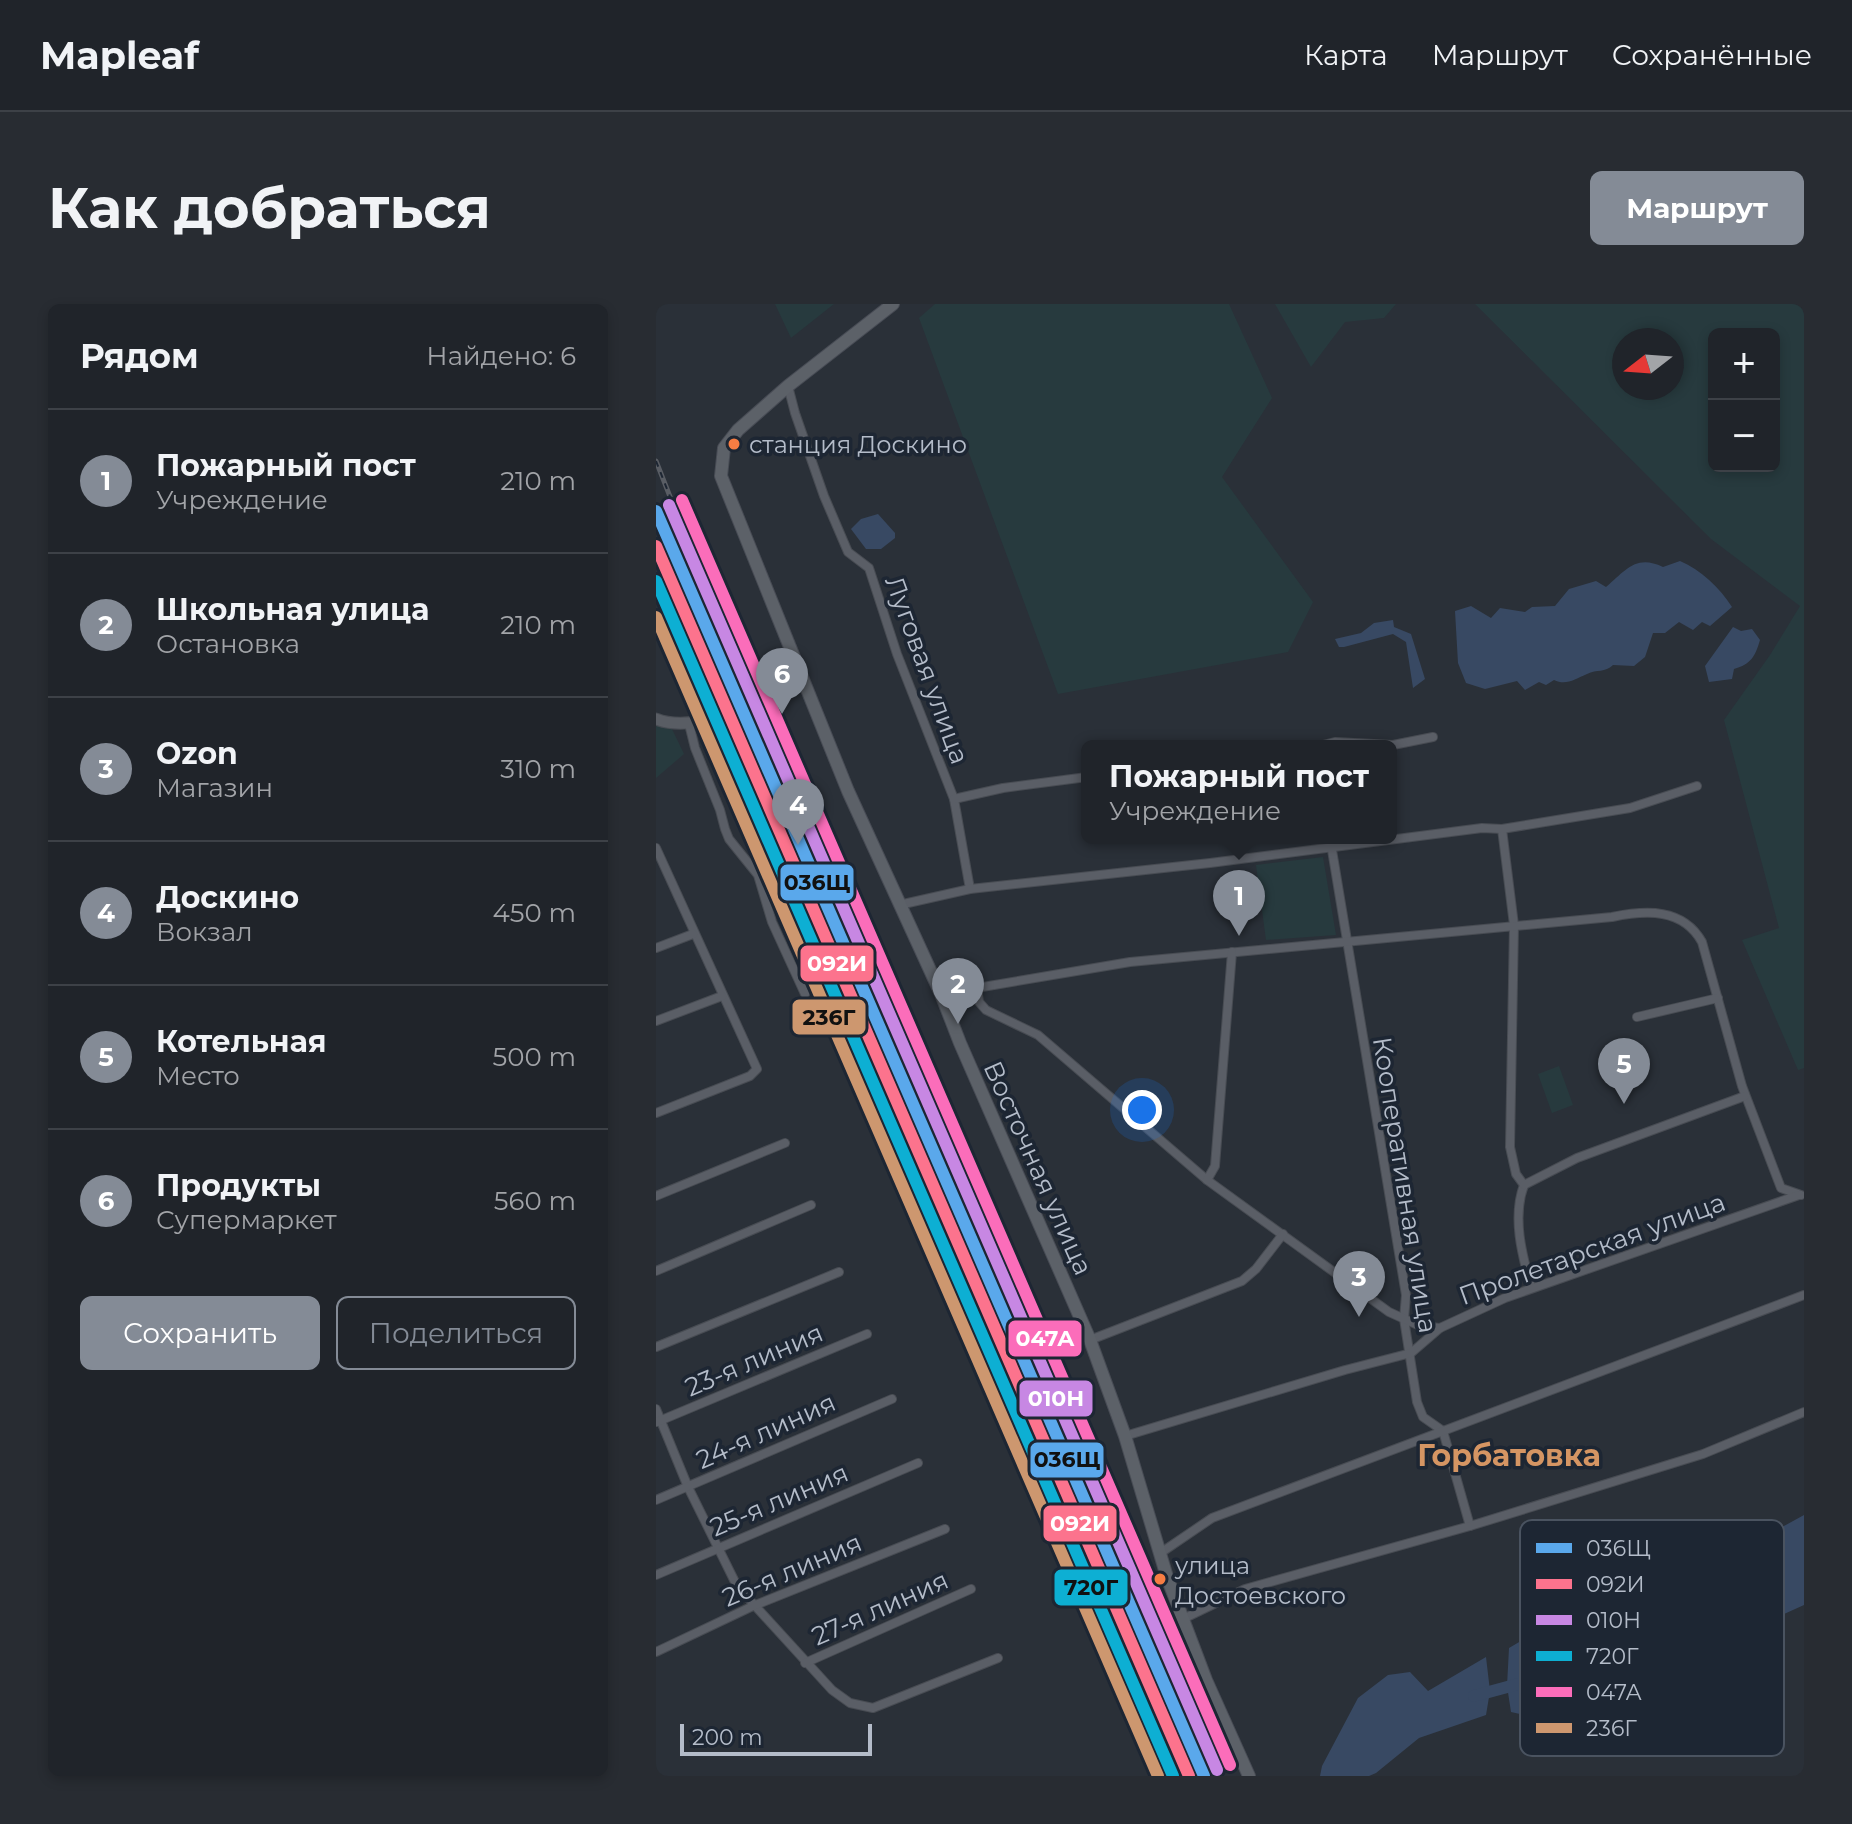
<!DOCTYPE html>
<html lang="ru">
<head>
<meta charset="utf-8">
<style>
  :root { --surface:#20242a; --page:#282c32; --text:#f1f3f6; --muted:#a2a4a8; --line:#3d4147; --accent:#848b96 }
  body { margin:0; font-family:Montserrat,sans-serif; background:var(--page); color:var(--text) }
  .controls { position:absolute; right:24px; top:24px; display:grid; overflow:hidden; border-radius:12px; box-shadow:0 4px 12px #0003 }
  .controls button { width:72px; height:72px; display:grid; place-items:center; padding:0; border:0; border-bottom:2px solid var(--line); background:var(--surface); color:var(--text); font:40px sans-serif }
  .compass { position:absolute; left:956px; top:24px; width:72px; height:72px; border-radius:50%; background:var(--surface); box-shadow:0 4px 12px #0003; rotate:253deg }
  .scale { position:absolute; left:24px; bottom:20px; width:192px; box-sizing:border-box; padding-left:8px; border:4px solid #b4bcc9; border-top:0; font-size:22px; line-height:28px; white-space:nowrap; color:#b4bcc9; -webkit-text-stroke:6px #1d2633; paint-order:stroke }
  .you { position:absolute; left:486px; top:806px; width:28px; height:28px; margin:-20px; border:6px solid #fff; border-radius:50%; background:#1a73e8; box-shadow:0 0 0 12px #1a73e833 }
  .badge { display:grid; place-items:center; width:52px; height:52px; border-radius:50%; background:var(--accent); color:#fff; font-size:26px; font-weight:700 }
  .pin { position:absolute; translate:-50% -66px; filter:drop-shadow(0 2px 4px #0008) }
  .pin::after { content:''; position:absolute; top:42px; width:28px; height:24px; background:inherit; clip-path:polygon(0 0,100% 0,50% 100%) }
  .popup { position:absolute; left:425px; top:436px; width:316px; height:104px; box-sizing:border-box; display:grid; place-content:center; border-radius:12px; background:var(--surface); filter:drop-shadow(0 2px 6px #0005); font-size:26px; white-space:nowrap; color:var(--muted) }
  .popup b { font-size:30px; color:var(--text) }
  .popup::after { content:''; position:absolute; left:50%; top:100%; margin-left:-16px; border:16px solid transparent; border-top-color:var(--surface) }
  .list { margin:0; padding:0; list-style:none }
  h2 { display:flex; justify-content:space-between; align-items:center; height:104px; margin:0; padding:0 32px; font-size:34px }
  h2 small { font-size:26px; font-weight:400; color:var(--muted) }
  .list li { display:grid; grid-template-columns:52px 1fr auto; gap:24px; align-items:center; box-sizing:border-box; height:144px; padding:0 32px; border-top:2px solid var(--line) }
  .list b { display:block; font-size:30px; white-space:nowrap }
  .list p { margin:0; font-size:26px; white-space:nowrap; color:var(--muted) }
  .list em { font-size:26px; font-style:normal; color:var(--muted) }
  .actions { display:flex; gap:16px; padding:24px 32px }
  .actions a { flex:1; padding:18px 0; border:2px solid var(--accent); border-radius:12px; text-align:center; font-size:28px; color:var(--accent) }
  .actions .main { background:var(--accent); color:#fff }
  .map { position:relative; flex:none; width:1148px; height:1472px; overflow:hidden; border-radius:12px }
  header { display:flex; align-items:center; gap:48px; box-sizing:border-box; height:112px; padding:0 40px; background:var(--surface); border-bottom:2px solid var(--line) }
  header strong { font-size:38px }
  nav { display:flex; gap:44px; margin-inline-start:auto; font-size:28px }
  .intro { display:flex; align-items:center; justify-content:space-between; box-sizing:border-box; height:192px; padding:0 48px }
  h1 { margin:0; font-size:56px }
  .button { padding:20px 36px; border-radius:12px; background:var(--accent); color:#fff; font-size:28px; font-weight:700 }
  main { display:flex; gap:48px; padding:0 48px }
  aside { flex:1; background:var(--surface); border-radius:12px; box-shadow:0 4px 12px #0003 }
  .map>svg:first-child { display:block }
  .green { fill:#273a3e; fill-rule:evenodd }
  .water { fill:#384963 }
  .lines { fill:none; stroke-linecap:round; stroke-linejoin:round }
  .river { stroke:#384963; stroke-width:12 }
  .street-casing { stroke:#484c53; stroke-width:10 }
  .secondary-casing { stroke:#484c53; stroke-width:13 }
  .primary-casing { stroke:#484c55; stroke-width:14 }
  .street { stroke:#5a5e66; stroke-width:8 }
  .secondary { stroke:#595d64; stroke-width:11 }
  .primary { stroke:#5c6168; stroke-width:12 }
  .rail-casing { stroke:#595d64; stroke-width:5 }
  .rail { stroke:#1d2633; stroke-width:2; stroke-dasharray:6; stroke-linecap:butt }
  .rail-1-casing { stroke:#1d2633; stroke-width:18 }
  .rail-2-casing { stroke:#1d2633; stroke-width:18 }
  .rail-3-casing { stroke:#1d2633; stroke-width:18 }
  .rail-4-casing { stroke:#1d2633; stroke-width:18 }
  .rail-5-casing { stroke:#1d2633; stroke-width:18 }
  .rail-6-casing { stroke:#1d2633; stroke-width:18 }
  .rail-1 { stroke:#5aa8eb; stroke-width:12 }
  .rail-2 { stroke:#fc738d; stroke-width:12 }
  .rail-3 { stroke:#c787e3; stroke-width:12 }
  .rail-4 { stroke:#0dafd3; stroke-width:12 }
  .rail-5 { stroke:#fb6dba; stroke-width:12 }
  .rail-6 { stroke:#cd976f; stroke-width:12 }
  .bus-dot { fill:#f77d43; stroke:#1d2633; stroke-width:3 }
  .labels { text-anchor:middle; stroke-width:7; stroke-linejoin:round; paint-order:stroke }
  .bus-label { font-size:24px; fill:#b4bcc9; stroke:#1d2633; text-anchor:start }
  .street-label { font-size:26px; fill:#b4bcc9; stroke:#1d2633 }
  .quarter-label { font-size:30px; font-weight:bold; fill:#d59563; stroke:#1d2633 }
  .key { fill:#1d2633; stroke:#4a5360; stroke-width:2 }
  .key-label { font-size:22px; fill:#b4bcc9 }
  .line-badge { stroke:#1d2633; stroke-width:3 }
  .badge-label { font-size:22px; text-anchor:middle; font-weight:bold; fill:#fff }
  .pale-badge-label { font-size:22px; text-anchor:middle; font-weight:bold; fill:#111 }
</style>
</head>
<body>
<header>
<strong>Mapleaf</strong>
<nav><a>Карта</a><a>Маршрут</a><a>Сохранённые</a></nav>
</header>
<div class="intro"><h1>Как добраться</h1><a class="button">Маршрут</a></div>
<main>
<aside>
<h2>Рядом<small>Найдено: 6</small></h2>
<ul class="list">
<li><span class="badge">1</span><div><b>Пожарный пост</b><p>Учреждение</p></div><em>210 m</em></li>
<li><span class="badge">2</span><div><b>Школьная улица</b><p>Остановка</p></div><em>210 m</em></li>
<li><span class="badge">3</span><div><b>Ozon</b><p>Магазин</p></div><em>310 m</em></li>
<li><span class="badge">4</span><div><b>Доскино</b><p>Вокзал</p></div><em>450 m</em></li>
<li><span class="badge">5</span><div><b>Котельная</b><p>Место</p></div><em>500 m</em></li>
<li><span class="badge">6</span><div><b>Продукты</b><p>Супермаркет</p></div><em>560 m</em></li>
</ul>
<div class="actions"><a class="main">Сохранить</a><a>Поделиться</a></div>
</aside>
<div class="map">
<svg width="1148" height="1472" viewBox="0 0 1148 1472">
  <rect width="100%" height="100%" fill="#2a3038"/>
  <g class="green">
    <path d="M119,0H178L135,34Z"/>
    <path d="M279,0H573L616,94L566,173L657,298L632,348L402,390L263,14Z"/>
    <path d="M619,0H740L728,14L689,18L655,63Z"/>
    <path d="M819,0H1148V764L1142,766L1086,636L1123,624L1068,416L1114,351L1144,302L1055,235ZM1058,30H1118V162H1058ZM968,36H1016V84H968Z"/>
    <path d="M0,420L16,425L28,450L0,474Z"/>
    <path d="M667,553L680,631L610,636L600,561Z"/>
    <path d="M903,762L917,801L896,809L882,770Z"/>
  </g>
  <g class="water">
    <path d="M222,210L239,229V234L225,245H210L195,225L205,215Z"/>
    <path d="M1024,257C1045,266 1064,284 1076,303L1054,322L1046,318L1037,326L1023,318L1009,329H997L989,353L978,362L957,361C949,369 941,365 931,370C919,375 910,382 898,376L890,381L883,378L869,386L861,377L829,385L810,379L802,359L799,307L815,302L835,314L844,304L869,308L876,303L899,302L913,285L940,277L950,283C970,266 980,250 1007,263Z"/>
    <path d="M737,316L738,323L755,330L769,375L757,384L750,338L737,330L688,343H683L679,335L705,329L718,319Z"/>
    <path d="M1077,323L1085,327L1096,325L1104,336C1099,353 1095,360 1078,365L1076,375L1053,378L1049,362Z"/>
    <path d="M1148,1211V1301L1075,1334L1017,1366L934,1402L864,1410L855,1408L851,1382L853,1344L882,1327L924,1322L986,1308L1077,1250Z"/>
    <path d="M830,1353L834,1387L830,1411L763,1434L720,1469L713,1472H664L666,1462L702,1394L732,1371L754,1368L772,1387Z"/>
  </g>
  <g class="lines">
    <path class="river" d="M818,1392L866,1379"/>
    <g class="street-casing">
      <g id="street">
        <path d="M132,82L139,109L168,192L192,248L213,264L241,350L298,495L314,585"/>
        <path d="M33,420L39,444L64,506L69,525L73,535L102,571L116,618L149,690"/>
        <path d="M663,442L679,438L737,441L777,433"/>
        <path d="M298,495L347,484L431,473"/>
        <path d="M846,525L858,621L854,843L860,870L868,881C856,913 866,951 875,983"/>
        <path d="M674,534L750,991L748,1015L761,1098L767,1113L787,1127L814,1222"/>
        <path d="M0,544L101,765L94,772L0,809"/>
        <path d="M243,601L314,585L554,559L826,524L846,525L974,504L1041,482"/>
        <path d="M0,644L37,630"/>
        <path d="M321,684L323,698L330,706L382,731L551,876L733,1008L764,1022L784,1024"/>
        <path d="M285,690L474,658L956,613C990,606 1027,604 1046,638L1086,782L1125,884L1145,891"/>
        <path d="M981,713L1062,694"/>
        <path d="M0,717L66,692"/>
        <path d="M551,876L559,862L576,648"/>
        <path d="M868,881L921,854L1089,792"/>
        <path d="M0,892L129,839"/>
        <path d="M0,967L155,901"/>
        <path d="M434,1036L586,977L600,965L627,930"/>
        <path d="M0,1043L183,968"/>
        <path d="M0,1105L32,1183L81,1282L176,1386L194,1399L217,1404L342,1354"/>
        <path d="M1,1118L211,1030"/>
        <path d="M469,1132L689,1066L755,1049L784,1024L849,994L1143,891"/>
        <path d="M0,1196L236,1095"/>
        <path d="M503,1250L556,1214L1148,991"/>
        <path d="M0,1271L262,1159"/>
        <path d="M527,1315L589,1285L814,1222L1047,1150L1148,1108"/>
        <path d="M0,1348L97,1302L289,1225"/>
        <path d="M149,1359L315,1285"/>
      </g>
    </g>
    <g class="secondary-casing">
      <path id="secondary" d="M0,415C43,432 106,394 147,378"/>
    </g>
    <g class="primary-casing">
      <path id="primary" d="M237,0L132,82L82,126L68,144L65,172L192,487L285,690L304,739L434,1036L469,1132L511,1273L550,1376L593,1472"/>
    </g>
    <use href="#street" class="street"/>
    <use href="#secondary" class="secondary"/>
    <use href="#primary" class="primary"/>
    <g class="rail-casing">
      <g id="rail">
        <path d="M0,157L35,246L55,323L72,371"/>
        <path d="M186,620L553,1472"/>
        <path d="M289,911L335,1016"/>
      </g>
    </g>
    <use href="#rail" class="rail"/>
    <g class="rail-1-casing">
      <path id="rail-1" d="M0,207L548,1472"/>
    </g>
    <g class="rail-2-casing">
      <path id="rail-2" d="M0,242L533,1472"/>
    </g>
    <g class="rail-3-casing">
      <path id="rail-3" d="M13,201L561,1466"/>
    </g>
    <g class="rail-4-casing">
      <path id="rail-4" d="M0,277L517,1472"/>
    </g>
    <g class="rail-5-casing">
      <path id="rail-5" d="M26,196L574,1461"/>
    </g>
    <g class="rail-6-casing">
      <path id="rail-6" d="M0,313L502,1472"/>
    </g>
    <use href="#rail-1" class="rail-1"/>
    <use href="#rail-2" class="rail-2"/>
    <use href="#rail-3" class="rail-3"/>
    <use href="#rail-4" class="rail-4"/>
    <use href="#rail-5" class="rail-5"/>
    <use href="#rail-6" class="rail-6"/>
  </g>
  <g class="bus-dot">
    <circle cx="78" cy="140" r="7"/>
    <circle cx="504" cy="1275" r="7"/>
  </g>
  <g class="labels">
    <g class="bus-label">
      <text x="93" y="149">станция Доскино</text>
      <text x="519" y="1270">улица<tspan x="519" dy="30">Достоевского</tspan></text>
    </g>
    <g class="street-label">
      <text transform="translate(271 366) rotate(70)" y="9">Луговая улица</text>
      <text transform="translate(382 864) rotate(66)" y="9">Восточная улица</text>
      <text transform="translate(749 881) rotate(81)" y="9">Кооперативная улица</text>
      <text transform="translate(936 945) rotate(-20)" y="9">Пролетарская улица</text>
      <text transform="translate(98 1056) rotate(-23)" y="9">23-я линия</text>
      <text transform="translate(110 1127) rotate(-24)" y="9">24-я линия</text>
      <text transform="translate(123 1196) rotate(-23)" y="9">25-я линия</text>
      <text transform="translate(136 1266) rotate(-23)" y="9">26-я линия</text>
      <text transform="translate(224 1304) rotate(-24)" y="9">27-я линия</text>
    </g>
    <g class="quarter-label">
      <text x="853" y="1162">Горбатовка</text>
    </g>
  </g>
  <rect x="864" y="1216" width="264" height="236" rx="12" class="key"/>
  <rect x="880" y="1239" width="36" height="10" fill="#5aa8eb"/>
  <rect x="880" y="1275" width="36" height="10" fill="#fc738d"/>
  <rect x="880" y="1311" width="36" height="10" fill="#c787e3"/>
  <rect x="880" y="1347" width="36" height="10" fill="#0dafd3"/>
  <rect x="880" y="1383" width="36" height="10" fill="#fb6dba"/>
  <rect x="880" y="1419" width="36" height="10" fill="#cd976f"/>
  <g class="key-label">
    <text x="930" y="1252">036Щ</text>
    <text x="930" y="1288">092И</text>
    <text x="930" y="1324">010Н</text>
    <text x="930" y="1360">720Г</text>
    <text x="930" y="1396">047А</text>
    <text x="930" y="1432">236Г</text>
  </g>
  <g class="line-badge">
    <rect x="123" y="559" width="76" height="39" rx="8" fill="#5aa8eb"/>
    <rect x="143" y="640" width="76" height="39" rx="8" fill="#fc738d"/>
    <rect x="135" y="694" width="76" height="38" rx="8" fill="#cd976f"/>
    <rect x="351" y="1015" width="76" height="39" rx="8" fill="#fb6dba"/>
    <rect x="362" y="1075" width="76" height="39" rx="8" fill="#c787e3"/>
    <rect x="373" y="1137" width="76" height="38" rx="8" fill="#5aa8eb"/>
    <rect x="386" y="1200" width="76" height="39" rx="8" fill="#fc738d"/>
    <rect x="397" y="1264" width="76" height="39" rx="8" fill="#0dafd3"/>
  </g>
  <g class="badge-label">
    <text x="181" y="667">092И</text>
    <text x="389" y="1042">047А</text>
    <text x="400" y="1102">010Н</text>
    <text x="424" y="1227">092И</text>
  </g>
  <g class="pale-badge-label">
    <text x="161" y="586">036Щ</text>
    <text x="173" y="721">236Г</text>
    <text x="411" y="1163">036Щ</text>
    <text x="435" y="1291">720Г</text>
  </g>
</svg>
<div class="controls">
<button>+</button>
<button>−</button>
</div>
<svg class="compass" viewBox="-18 -18 36 36"><path d="M0-13l5 13h-10z" fill="#e53935"/><path d="M0 13l5-13h-10z" fill="#a2a4a8"/></svg>
<div class="scale">200 m</div>
<div class="you"></div>
<div class="pin badge" style="left:583px;top:632px">1</div>
<div class="popup"><b>Пожарный пост</b>Учреждение</div>
<div class="pin badge" style="left:302px;top:720px">2</div>
<div class="pin badge" style="left:703px;top:1013px">3</div>
<div class="pin badge" style="left:142px;top:541px">4</div>
<div class="pin badge" style="left:968px;top:800px">5</div>
<div class="pin badge" style="left:126px;top:410px">6</div>
</div>
</main>
</body>
</html>
